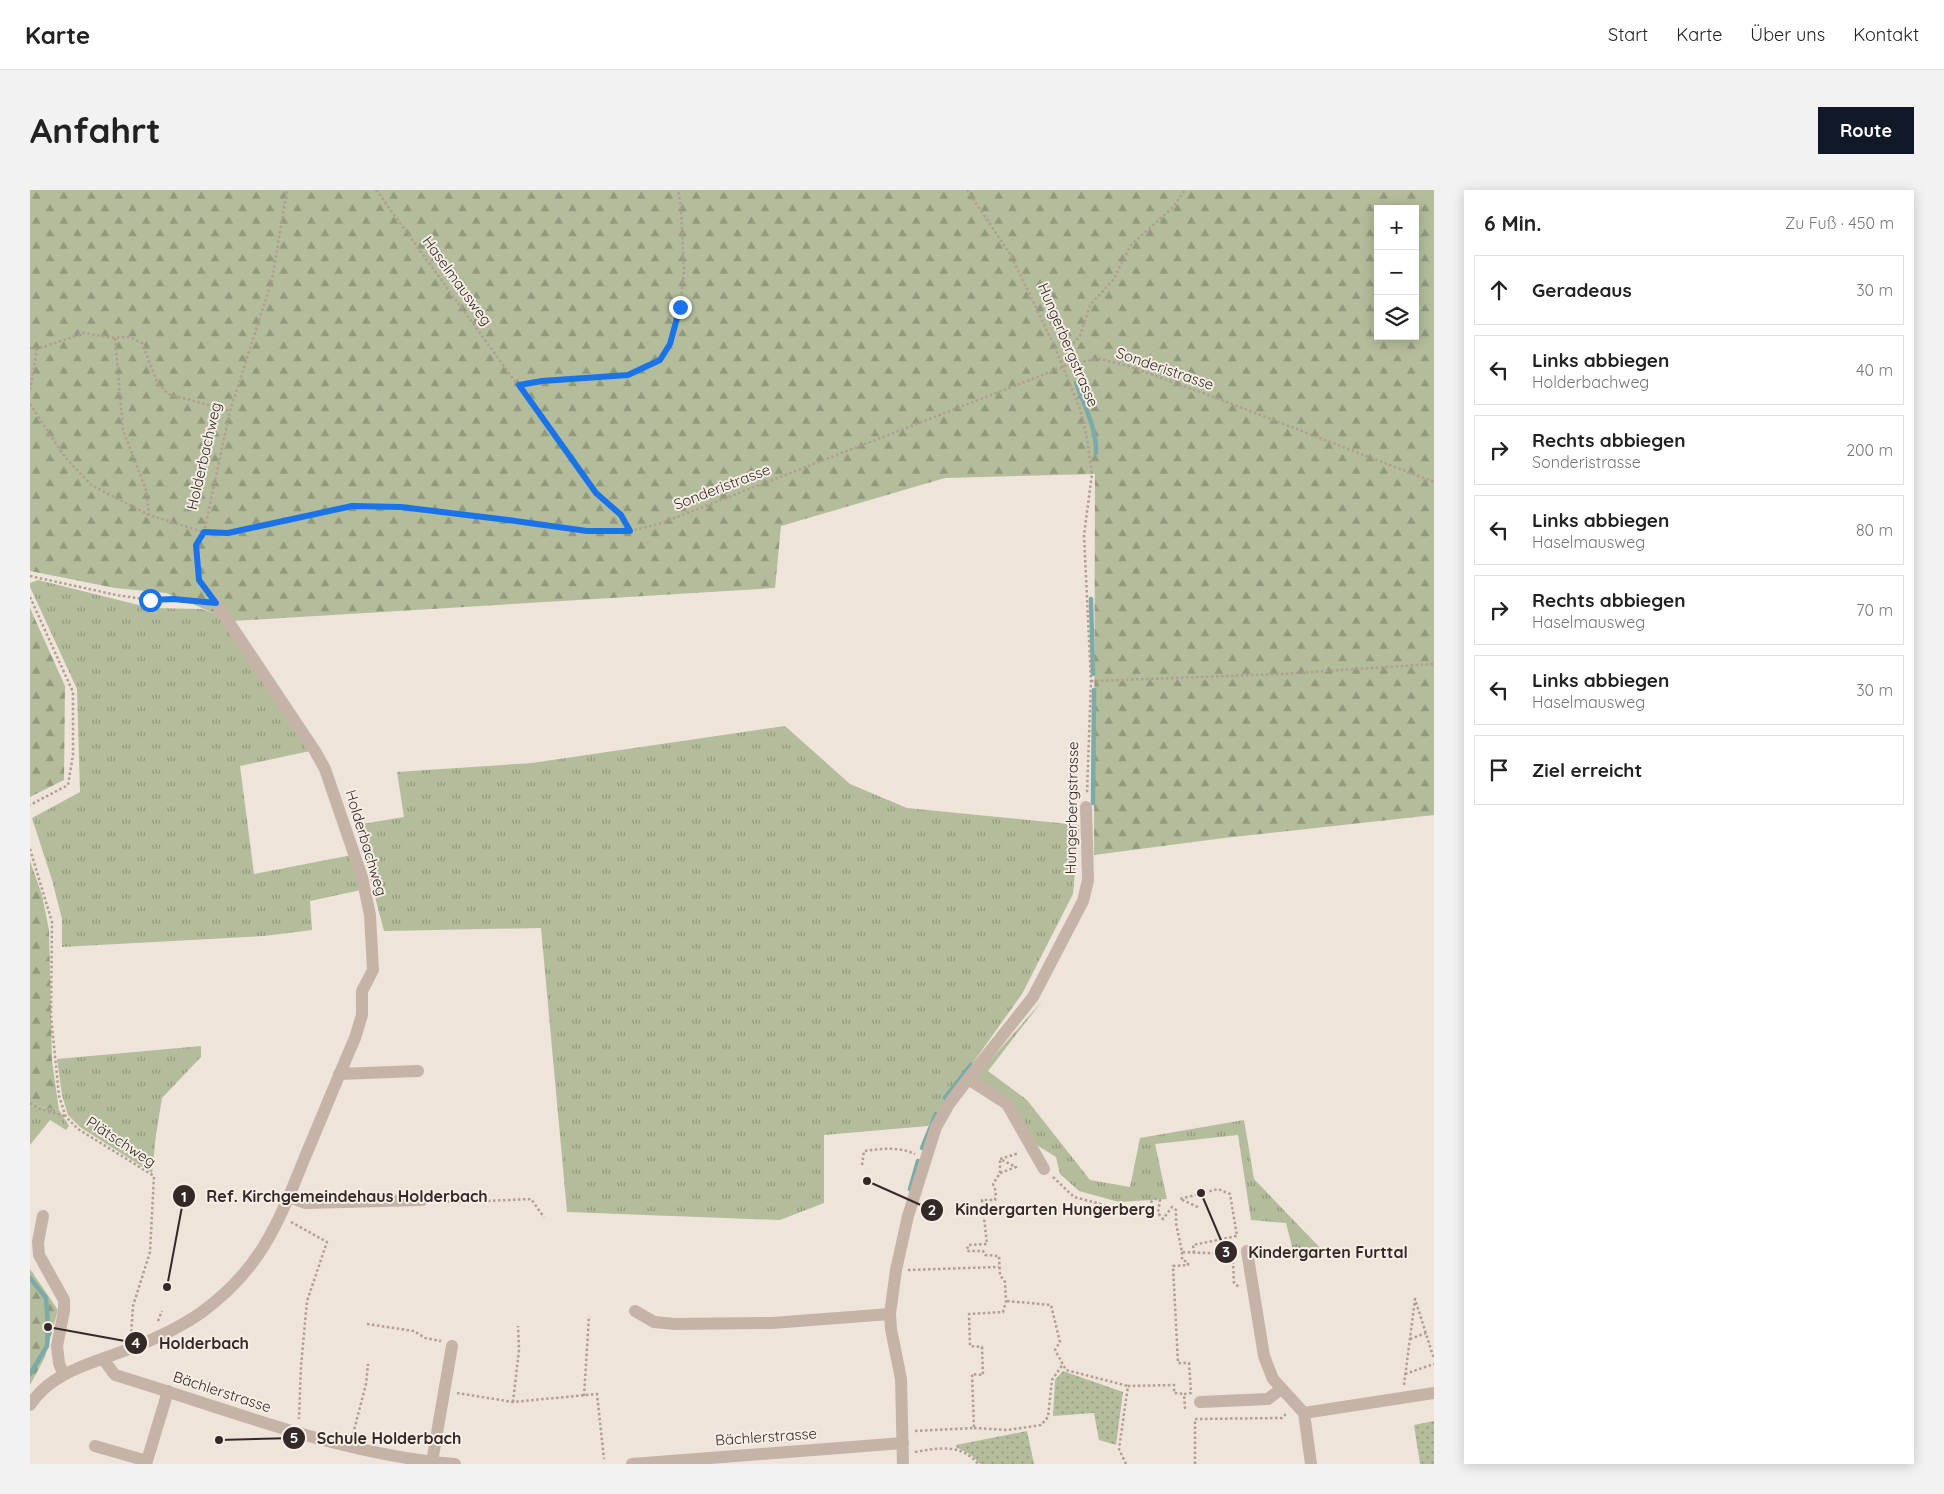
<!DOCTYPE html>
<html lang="de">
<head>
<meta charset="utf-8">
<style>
  :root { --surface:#fff; --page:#f2f2f2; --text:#222; --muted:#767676; --line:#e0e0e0; --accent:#111827 }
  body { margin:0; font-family:Quicksand,sans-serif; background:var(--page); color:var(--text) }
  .controls { position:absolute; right:15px; top:15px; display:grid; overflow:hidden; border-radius:0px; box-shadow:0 2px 12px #0003 }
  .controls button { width:45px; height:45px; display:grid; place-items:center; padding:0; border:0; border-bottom:1px solid var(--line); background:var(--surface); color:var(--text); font:25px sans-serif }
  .stop { position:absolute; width:15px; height:15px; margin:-11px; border:4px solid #1a73e8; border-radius:50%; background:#fff }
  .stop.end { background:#1a73e8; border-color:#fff; box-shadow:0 1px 5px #0008 }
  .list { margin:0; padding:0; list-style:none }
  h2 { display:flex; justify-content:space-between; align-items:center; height:65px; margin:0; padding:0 20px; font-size:21px }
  h2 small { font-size:16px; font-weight:400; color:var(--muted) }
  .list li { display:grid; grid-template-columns:32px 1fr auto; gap:15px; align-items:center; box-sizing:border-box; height:70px; margin:0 10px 10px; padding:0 10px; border:1px solid var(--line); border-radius:0px }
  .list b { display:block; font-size:19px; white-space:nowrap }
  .list p { margin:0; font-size:16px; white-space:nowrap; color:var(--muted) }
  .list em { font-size:16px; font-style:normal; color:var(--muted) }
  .icon { flex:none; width:28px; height:28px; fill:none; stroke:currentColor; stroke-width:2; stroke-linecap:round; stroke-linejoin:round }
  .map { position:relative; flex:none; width:1404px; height:1274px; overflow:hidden; border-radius:0px }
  header { display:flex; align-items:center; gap:30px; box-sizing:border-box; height:70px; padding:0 25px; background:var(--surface); border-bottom:1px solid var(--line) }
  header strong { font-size:24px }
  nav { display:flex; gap:28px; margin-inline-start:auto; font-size:18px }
  .intro { display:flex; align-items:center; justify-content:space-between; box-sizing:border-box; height:120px; padding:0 30px }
  h1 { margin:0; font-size:35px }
  .button { padding:12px 22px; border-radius:0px; background:var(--accent); color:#fff; font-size:18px; font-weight:700 }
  main { display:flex; gap:30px; padding:0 30px }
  aside { flex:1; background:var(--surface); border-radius:0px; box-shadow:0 2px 12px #0003 }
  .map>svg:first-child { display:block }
  .grass { fill:url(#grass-tufts) }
  .forest { fill:url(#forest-firs); fill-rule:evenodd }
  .park { fill:url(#park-dots) }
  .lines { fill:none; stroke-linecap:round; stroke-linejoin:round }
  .stream { stroke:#7baaa9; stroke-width:4.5 }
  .path { stroke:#b19e91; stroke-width:2.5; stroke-dasharray:2.5 2.5; stroke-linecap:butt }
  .minor { stroke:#c6b3a7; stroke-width:12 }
  .route { stroke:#1a73e8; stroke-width:6 }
  .labels { text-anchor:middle; stroke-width:4; stroke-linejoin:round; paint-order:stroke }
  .street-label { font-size:15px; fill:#332a27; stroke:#f7eee6 }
  .leader { fill:none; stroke:#332a27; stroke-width:2 }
  .callout-dot { fill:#332a27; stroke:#f7eee6; stroke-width:2 }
  .mark-label { font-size:15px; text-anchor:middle; font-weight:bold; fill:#fff }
  .callout-label { font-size:16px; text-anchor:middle; font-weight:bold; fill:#332a27; stroke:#f7eee6; stroke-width:4; stroke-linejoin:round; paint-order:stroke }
</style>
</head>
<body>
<header>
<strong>Karte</strong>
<nav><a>Start</a><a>Karte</a><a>Über uns</a><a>Kontakt</a></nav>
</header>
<div class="intro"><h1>Anfahrt</h1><a class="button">Route</a></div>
<main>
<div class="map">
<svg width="1404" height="1274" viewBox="0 0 1404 1274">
  <defs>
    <pattern id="grass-tufts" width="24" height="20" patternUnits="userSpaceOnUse" patternTransform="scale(1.25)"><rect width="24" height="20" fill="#b3bd9b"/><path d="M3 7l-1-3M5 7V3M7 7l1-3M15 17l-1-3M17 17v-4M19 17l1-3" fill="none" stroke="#929a7e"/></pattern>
    <pattern id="forest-firs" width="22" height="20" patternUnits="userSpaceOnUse" patternTransform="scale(1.25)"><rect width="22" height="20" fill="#b3bd9b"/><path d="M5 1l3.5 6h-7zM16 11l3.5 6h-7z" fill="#929a7e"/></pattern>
    <pattern id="park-dots" width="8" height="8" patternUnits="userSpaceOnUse" patternTransform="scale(1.25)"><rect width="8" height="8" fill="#b3bd9b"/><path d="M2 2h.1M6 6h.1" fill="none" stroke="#929a7e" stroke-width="1.8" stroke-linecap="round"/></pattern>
  </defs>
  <rect width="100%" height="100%" fill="#efe4da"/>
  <g class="grass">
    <path d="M8,390L121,418L172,419L187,424L280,561L210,576L224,684L322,665L331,700L280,711L282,740L234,746L32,757V729L22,690L2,628L50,602L47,499L0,397V393Z"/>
    <path d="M755,536L820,594L877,618L1049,635L1043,704L992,804L898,936L794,945V1013L750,1030L537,1022L511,738L354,741L326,635L374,627L367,582L502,573Z"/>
    <path d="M1013,810L958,881L997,910L1060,990L1100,997L1110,948L1214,930L1224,989L1295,1063L1265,1068L1256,1033L1221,1030L1208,945L1125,954L1137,1009L1089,1012L1049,1001L1030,984L1026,967L1005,954L977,908L944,889Z"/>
    <path d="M171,856V867L132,908L126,945L122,983L50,937L38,925L32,905L27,869Z"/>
    <path d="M0,915L29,920L39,936L36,940L20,930L0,955Z"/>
  </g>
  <g class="forest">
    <path d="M0,0H1404V625L1194,648L1064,665L1065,284L915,288L751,336L745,398L203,431L136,403L85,398L0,381ZM1348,19H1385V146H1348Z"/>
    <path d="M0,418L35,496L34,590L0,607Z"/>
    <path d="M0,671L12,705L19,740L22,871L29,920L0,915Z"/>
    <path d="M0,1079L28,1120L15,1167L0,1195Z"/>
  </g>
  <g class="park">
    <path d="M1033,1181L1093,1202L1086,1255L1069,1250L1064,1223L1023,1226L1025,1190Z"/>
    <path d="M1404,1231V1274H1390L1384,1235Z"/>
    <path d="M997,1241L1004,1274H950L941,1265L926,1257V1255Z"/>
  </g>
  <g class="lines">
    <g class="stream">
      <path d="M1046,193C1054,215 1067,239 1066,263"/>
      <path d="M1061,409L1063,484"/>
      <path d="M1063,613L1064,500"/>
      <path d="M915,908L941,875"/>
      <path d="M892,958L906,924"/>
      <path d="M880,999L888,971"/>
      <path d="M0,1088L16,1108L18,1137L17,1156L0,1184"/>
    </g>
    <g class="path">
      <path d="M346,0L566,303L591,325L600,341"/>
      <path d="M937,0L980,64L1002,109L1026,160L1050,219L1057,248L1062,284L1054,345L1061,491L1057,603"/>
      <path d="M85,148L93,240L116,300L119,324"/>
      <path d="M0,158L7,159L54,143L85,148L99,147L112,153L127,192L138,204L200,221"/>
      <path d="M1040,172L1039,158L1050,146L1060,115L1083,90L1101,55L1143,17L1155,0"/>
      <path d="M489,195L512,191L598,185L630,170L640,154L650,117L654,82L651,17L648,0"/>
      <path d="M0,200L7,159"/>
      <path d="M0,214L35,267L61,295L119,325L174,342L198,343L322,315L371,317L478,330L557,341H600L629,334L1033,177L1040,173L1070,169L1098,176L1181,206L1404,292"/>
      <path d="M0,386L86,405L120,410L174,412"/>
      <path d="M178,403L169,390L166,355L174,342L200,221L242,90L257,0"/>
      <path d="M0,407L43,502V565L38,595L0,615"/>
      <path d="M1061,491L1251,484L1404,474"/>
      <path d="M0,659L22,732L21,826L29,906L36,927L48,939L124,986L120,1062L103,1116L101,1146"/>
      <path d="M0,913L10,919L35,926"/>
      <path d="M832,975L834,961C851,959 868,956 885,964"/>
      <path d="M970,983V969"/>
      <path d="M1023,987L1044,1007L1086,1018L1120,1021L1121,1012L1125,1009L1130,1010L1128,1023L1133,1029L1142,1017L1146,1020V1033L1152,1062L1200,1064L1203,1070L1204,1093L1209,1097"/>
      <path d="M403,1011L433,1012L501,1009L514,1027"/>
      <path d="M261,1032L297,1052L277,1111L271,1176L269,1229"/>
      <path d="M1152,1062V1070L1158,1072V1075L1143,1076L1148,1173H1159L1161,1203L1154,1204L1155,1218H1158"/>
      <path d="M1164,1063L1163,1055L1207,1046L1200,1004L1188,999L1150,1009L1170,1018"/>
      <path d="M878,1080L969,1077"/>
      <path d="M977,1111L1021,1115L1030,1152L1025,1160L1036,1180L1098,1196"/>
      <path d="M128,1131L132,1121"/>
      <path d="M337,1134L384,1141L395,1148L411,1151"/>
      <path d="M1380,1149L1396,1143"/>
      <path d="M1375,1184L1404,1174"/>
      <path d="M1374,1195L1385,1109L1404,1169"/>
      <path d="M427,1203L483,1212L567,1204L574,1269"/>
      <path d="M554,1206L559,1126"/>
      <path d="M483,1212L489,1160L488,1136"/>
      <path d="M944,1238L978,1240L1011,1235L1018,1227L1022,1190L1033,1174"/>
      <path d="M885,1241L944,1238L942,1184L953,1185L952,1157L940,1156L939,1124L973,1122L976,1111L975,1092L970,1085L969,1066L955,1065L953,1061H937L938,1055L957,1054L952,1010H965L966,1002L963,994L970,983L986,977L970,969L989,963"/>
      <path d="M323,1244L336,1194L338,1174"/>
      <path d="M885,1262C908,1258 931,1253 948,1274"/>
      <path d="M1096,1274L1089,1259L1098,1196L1144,1195V1203L1154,1204"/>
      <path d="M1165,1274V1229L1252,1228L1256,1224"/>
    </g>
    <g class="minor">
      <path d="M309,884L388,881"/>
      <path d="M938,889L977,914L1014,979"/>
      <path d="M259,1007L275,1013L392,1010"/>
      <path d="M13,1026L8,1052L9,1065L34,1110V1121L27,1156L29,1173L33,1184"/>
      <path d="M1217,1061L1234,1166L1243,1189L1274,1223L1281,1274"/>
      <path d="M605,1121L624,1132L645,1134L742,1133L860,1124"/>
      <path d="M73,1169L85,1185C198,1219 307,1264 425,1274"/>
      <path d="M1170,1212L1238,1209L1251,1199"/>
      <path d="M0,1215C22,1180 68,1172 104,1157C127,1148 151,1137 172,1122C232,1078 248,1033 275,967C292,927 308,887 325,848L332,825V801L343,780L340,725L332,687L295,579L285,561L186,413"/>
      <path d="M1274,1223L1404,1203"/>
      <path d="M65,1256L117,1271L138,1201"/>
      <path d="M402,1272L422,1156"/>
      <path d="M602,1274L873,1253"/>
      <path d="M873,1274L871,1189L861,1139L860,1124L866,1080L878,1026L906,937L919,914L938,889L1003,807L1053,711L1058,690L1056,617"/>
    </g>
  </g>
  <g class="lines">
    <path class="route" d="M120,410L143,409L186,413L169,390L166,355L174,342L198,343L322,316L371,317L478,330L557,341H600L591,325L566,303L489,195L512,191L598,185L630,170L640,154L650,117"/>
  </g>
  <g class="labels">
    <g class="street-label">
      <text transform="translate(427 91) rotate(54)" y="5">Haselmausweg</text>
      <text transform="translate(1038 155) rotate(67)" y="5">Hungerbergstrasse</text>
      <text transform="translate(1135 179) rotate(19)" y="5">Sonderistrasse</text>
      <text transform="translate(174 266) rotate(-77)" y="5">Holderbachweg</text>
      <text transform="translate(692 297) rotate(-21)" y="5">Sonderistrasse</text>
      <text transform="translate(1042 618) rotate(-89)" y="5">Hungerbergstrasse</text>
      <text transform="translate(336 653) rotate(73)" y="5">Holderbachweg</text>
      <text transform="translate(91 952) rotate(33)" y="5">Plätschweg</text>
      <text transform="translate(192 1202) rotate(18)" y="5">Bächlerstrasse</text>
      <text transform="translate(736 1247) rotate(-4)" y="5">Bächlerstrasse</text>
    </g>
  </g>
  <path class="leader" d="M137 1097L154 1006M837 991L902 1020M1171 1003L1196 1062M18 1137L106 1153M189 1250L264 1248"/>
  <g class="callout-dot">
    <circle cx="137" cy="1097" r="5"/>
    <circle cx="837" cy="991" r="5"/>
    <circle cx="1171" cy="1003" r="5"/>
    <circle cx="18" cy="1137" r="5"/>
    <circle cx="189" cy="1250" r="5"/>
    <circle cx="154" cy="1006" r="12"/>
    <circle cx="902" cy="1020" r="12"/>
    <circle cx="1196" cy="1062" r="12"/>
    <circle cx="106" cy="1153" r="12"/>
    <circle cx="264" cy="1248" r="12"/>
  </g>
  <g class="mark-label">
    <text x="154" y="1012">1</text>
    <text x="902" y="1025">2</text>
    <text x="1196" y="1067">3</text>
    <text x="106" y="1158">4</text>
    <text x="264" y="1253">5</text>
  </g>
  <g class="callout-label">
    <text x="317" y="1012">Ref. Kirchgemeindehaus Holderbach</text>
    <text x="1025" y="1025">Kindergarten Hungerberg</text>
    <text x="1298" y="1068">Kindergarten Furttal</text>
    <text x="174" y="1159">Holderbach</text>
    <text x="359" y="1254">Schule Holderbach</text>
  </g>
</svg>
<div class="controls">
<button>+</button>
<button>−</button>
<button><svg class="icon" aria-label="layers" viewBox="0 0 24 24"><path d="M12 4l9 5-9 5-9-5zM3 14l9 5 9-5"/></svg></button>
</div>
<div class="stop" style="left:120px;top:410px"></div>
<div class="stop end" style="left:650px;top:117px"></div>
</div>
<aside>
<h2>6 Min.<small>Zu Fuß · 450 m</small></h2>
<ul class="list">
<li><svg class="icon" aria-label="ahead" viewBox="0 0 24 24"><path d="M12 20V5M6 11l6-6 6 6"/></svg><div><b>Geradeaus</b></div><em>30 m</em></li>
<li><svg class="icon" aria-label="left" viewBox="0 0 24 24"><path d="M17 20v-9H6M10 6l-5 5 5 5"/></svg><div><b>Links abbiegen</b><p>Holderbachweg</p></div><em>40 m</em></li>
<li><svg class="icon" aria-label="right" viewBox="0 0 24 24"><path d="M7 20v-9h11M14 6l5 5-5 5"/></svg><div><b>Rechts abbiegen</b><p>Sonderistrasse</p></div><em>200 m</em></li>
<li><svg class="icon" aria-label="left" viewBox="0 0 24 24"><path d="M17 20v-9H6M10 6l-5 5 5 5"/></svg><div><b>Links abbiegen</b><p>Haselmausweg</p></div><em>80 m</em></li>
<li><svg class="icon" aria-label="right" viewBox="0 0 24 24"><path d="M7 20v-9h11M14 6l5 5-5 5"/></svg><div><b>Rechts abbiegen</b><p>Haselmausweg</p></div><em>70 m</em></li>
<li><svg class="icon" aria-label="left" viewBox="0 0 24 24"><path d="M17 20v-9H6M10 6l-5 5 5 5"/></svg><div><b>Links abbiegen</b><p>Haselmausweg</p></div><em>30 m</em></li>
<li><svg class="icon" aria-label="arrive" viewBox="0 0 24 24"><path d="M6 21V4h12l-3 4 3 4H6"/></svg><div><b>Ziel erreicht</b></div></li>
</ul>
</aside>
</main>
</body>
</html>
